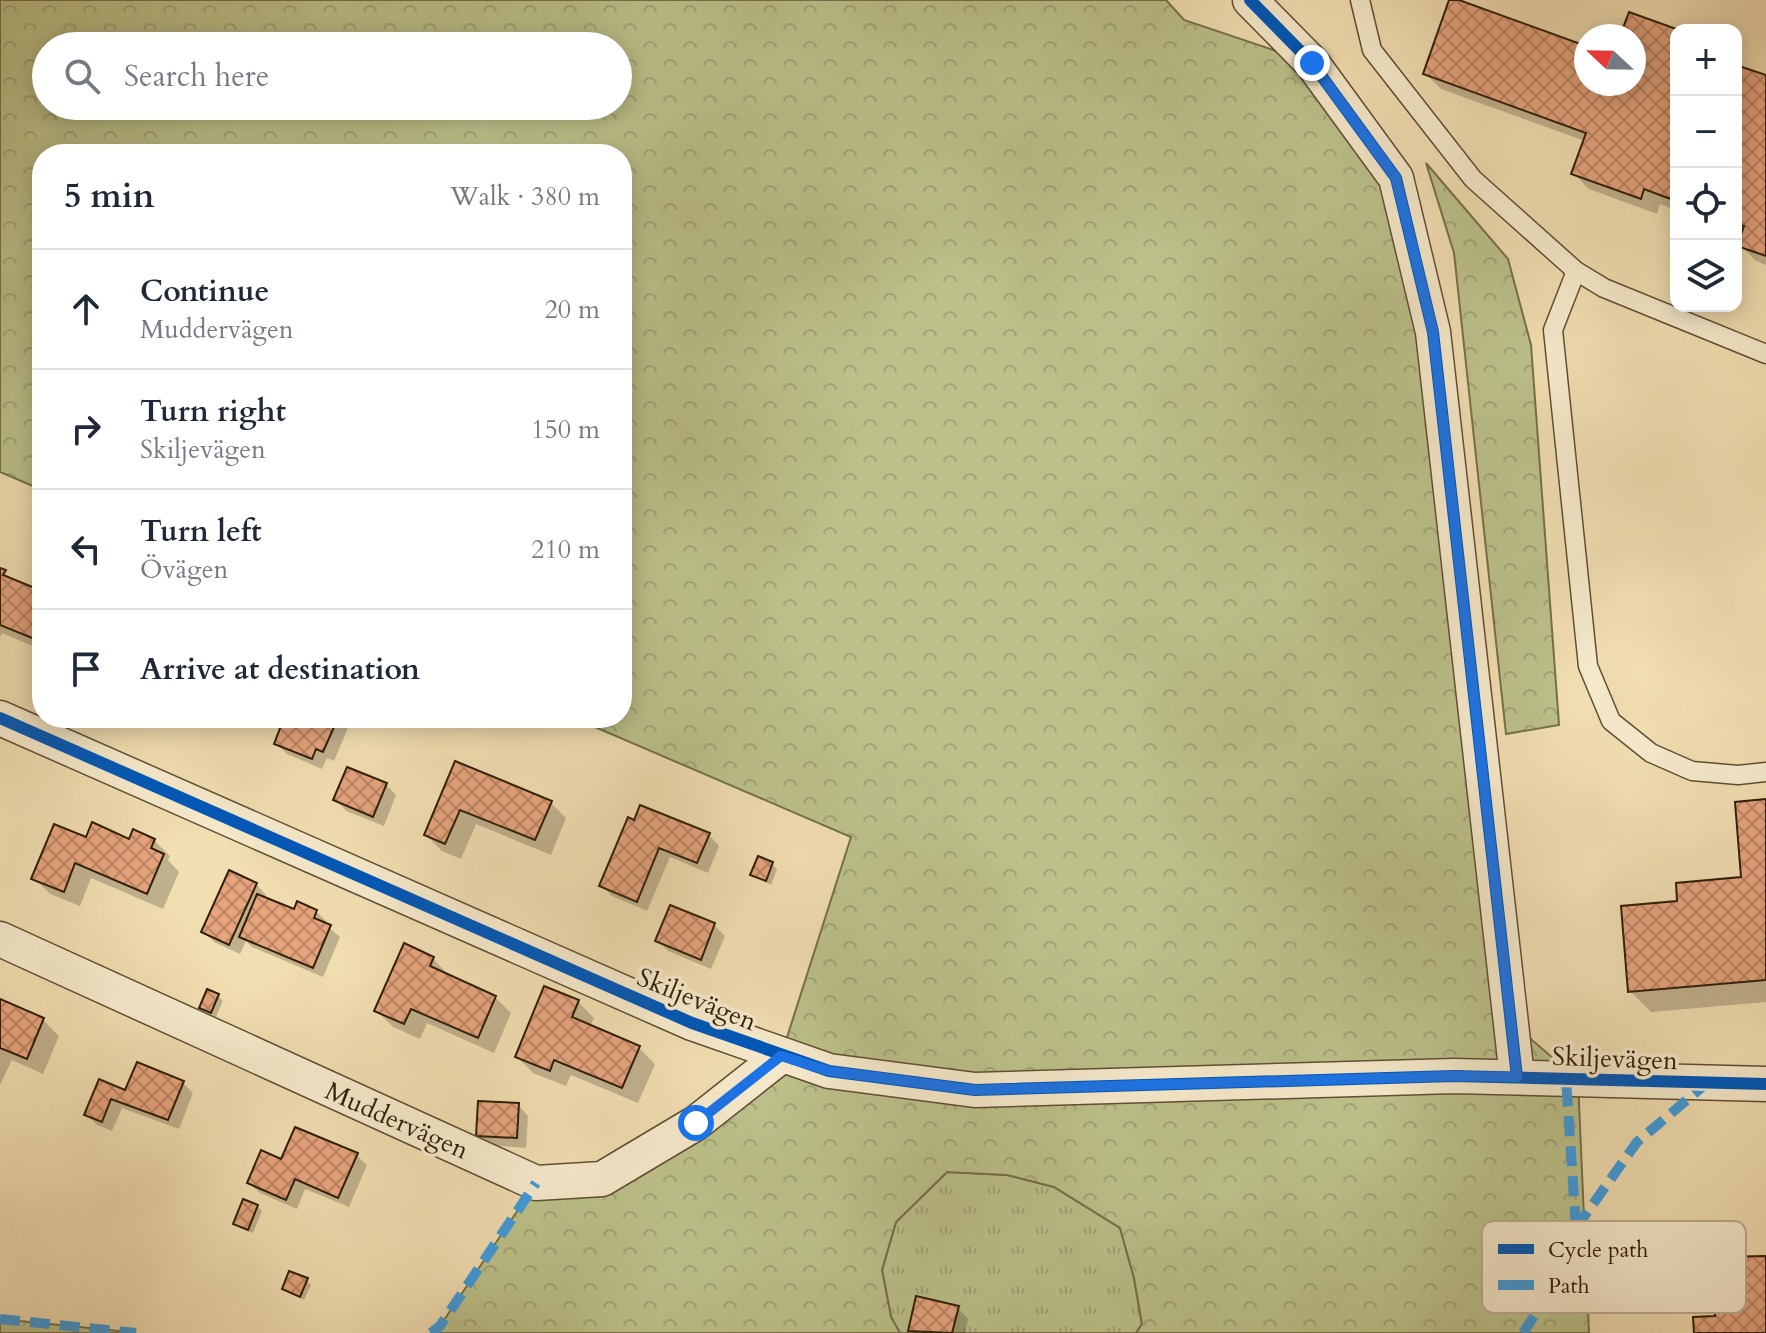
<!DOCTYPE html>
<html lang="en">
<head>
<meta charset="utf-8">
<style>
  :root { --surface:#fff; --page:#f2f2f3; --text:#1f2937; --muted:#747a83; --line:#e0e1e3 }
  body { margin:0; font-family:Cardo,serif; background:var(--page); color:var(--text) }
  .controls { position:absolute; right:24px; top:24px; display:grid; overflow:hidden; border-radius:16px; box-shadow:0 4px 20px #0003 }
  .controls button { width:72px; height:72px; display:grid; place-items:center; padding:0; border:0; border-bottom:2px solid var(--line); background:var(--surface); color:var(--text); font:40px sans-serif }
  .compass { position:absolute; left:1574px; top:24px; width:72px; height:72px; border-radius:50%; background:var(--surface); box-shadow:0 4px 20px #0003; rotate:292deg }
  .stop { position:absolute; width:24px; height:24px; margin:-18px; border:6px solid #1a73e8; border-radius:50%; background:#fff }
  .stop.end { background:#1a73e8; border-color:#fff; box-shadow:0 2px 8px #0008 }
  .list { margin:0; padding:0; list-style:none }
  h2 { display:flex; justify-content:space-between; align-items:center; height:104px; margin:0; padding:0 32px; font-size:34px }
  h2 small { font-size:26px; font-weight:400; color:var(--muted) }
  .list li { display:grid; grid-template-columns:52px 1fr auto; gap:24px; align-items:center; box-sizing:border-box; height:120px; padding:0 32px; border-top:2px solid var(--line) }
  .list b { display:block; font-size:30px; white-space:nowrap }
  .list p { margin:0; font-size:26px; white-space:nowrap; color:var(--muted) }
  .list em { font-size:26px; font-style:normal; color:var(--muted) }
  .icon { flex:none; width:44px; height:44px; fill:none; stroke:currentColor; stroke-width:2; stroke-linecap:round; stroke-linejoin:round }
  .map { position:relative; flex:none; width:1766px; height:1333px; overflow:hidden }
  .search { position:absolute; background:var(--surface); box-shadow:0 4px 20px #0003; left:32px; top:32px; width:600px; height:88px; display:flex; align-items:center; gap:20px; box-sizing:border-box; padding:0 28px; border-radius:44px; color:var(--muted); font-size:30px }
  .panel { position:absolute; background:var(--surface); box-shadow:0 4px 20px #0003; left:32px; top:144px; width:600px; height:584px; border-radius:32px }
  .map>svg:first-child { display:block }
  .grass { fill:url(#grass-tufts); stroke:#76704a; stroke-width:2 }
  .forest { fill:url(#forest-crowns); stroke:#76704a; stroke-width:2; fill-rule:evenodd }
  .shadow { fill:#0003 }
  .building { fill:url(#building-cross-hatch); stroke:#301e0a; stroke-width:2 }
  .lines { fill:none; stroke-linecap:round; stroke-linejoin:round }
  .lane-casing { stroke:#604e34; stroke-width:21 }
  .street-casing { stroke:#604e34; stroke-width:37 }
  .lane { stroke:#f6eacc; stroke-width:18 }
  .street { stroke:#f6eacc; stroke-width:34 }
  .quiet { stroke:#3e9bde; stroke-width:10; stroke-dasharray:20 10; stroke-linecap:butt }
  .cycleway-casing { stroke:#f6eacc; stroke-width:17 }
  .cycleway { stroke:#0057b8; stroke-width:12 }
  .route { stroke:#1a73e8; stroke-width:10 }
  .labels { text-anchor:middle; stroke-width:7; stroke-linejoin:round; paint-order:stroke }
  .street-label { font-size:26px; fill:#301e0a; stroke:#f6eacc }
  .key { fill:#f6eacc; stroke:#bbad92; stroke-width:2 }
  .key-label { font-size:22px; fill:#301e0a }
</style>
</head>
<body>
<div class="map">
<svg width="1766" height="1333" viewBox="0 0 1766 1333">
  <defs>
    <pattern id="grass-tufts" width="24" height="20" patternUnits="userSpaceOnUse" patternTransform="scale(2)"><rect width="24" height="20" fill="#bcc18a"/><path d="M3 7l-1-3M5 7V3M7 7l1-3M15 17l-1-3M17 17v-4M19 17l1-3" fill="none" stroke="#a2a576"/></pattern>
    <pattern id="forest-crowns" width="20" height="18" patternUnits="userSpaceOnUse" patternTransform="scale(2)"><rect width="20" height="18" fill="#bcc18a"/><path d="M2 6a3 3 0 1 1 6 0M12 15a3 3 0 1 1 6 0" fill="none" stroke="#a2a576"/></pattern>
    <pattern id="building-cross-hatch" width="8" height="8" patternUnits="userSpaceOnUse" patternTransform="scale(2)"><rect width="8" height="8" fill="#e6a47d"/><path d="M0 0l8 8M0 8l8-8" fill="none" stroke="#bb8565"/></pattern>
  </defs>
  <rect width="100%" height="100%" fill="#f1deb1"/>
  <filter id="stains"><feTurbulence type="fractalNoise" baseFrequency=".0025" numOctaves="4"/><feColorMatrix values="0 0 0 0 .2 0 0 0 0 .09 0 0 0 0 .02 0 0 0 .5 -.17"/></filter>
  <radialGradient id="worn" r=".72"><stop offset=".6" stop-color="#630" stop-opacity="0"/><stop offset="1" stop-color="#630" stop-opacity=".3"/></radialGradient>
  <path class="grass" d="M947,1172L1007,1175L1054,1187L1120,1228L1134,1278L1142,1324L1136,1333H900L891,1317L882,1270L896,1222Z"/>
  <g class="forest">
    <path d="M0,0H1166L1184,20L1312,63L1396,178L1509,1020L1578,1080L1589,1333H1136L1142,1324L1134,1278L1120,1228L1054,1187L1007,1175L947,1172L896,1222L882,1270L891,1317L900,1333H431L440,1326L536,1183L602,1179L781,1056L851,837L574,718H622V154H42V490L0,472ZM46,46H618V106H46Z"/>
    <path d="M1426,163L1508,259L1531,345L1559,725L1506,734L1454,253Z"/>
    <path d="M0,1319L119,1331L136,1333H0Z"/>
  </g>
  <g class="shadow">
    <path d="M1452,0L1586,48V84H1634V36H1622L1676,31V210L1660,204L1657,214L1589,189L1573,173L1585,141L1441,89L1425,73Z"/>
    <path d="M1736,67L1766,78V265L1756,261L1740,245L1744,234L1736,231Z"/>
    <path d="M0,570L15,582L42,593V650L2,633L0,637Z"/>
    <path d="M200,718H217L215,725Z"/>
    <path d="M287,718H352L334,761L327,758L322,769L287,754L276,743Z"/>
    <path d="M456,763L550,802L566,818L551,855L476,824L461,859L442,851L426,835Z"/>
    <path d="M386,785L396,795L384,826L346,811L336,800Z"/>
    <path d="M1766,801V1002L1651,1012L1630,991L1743,879Z"/>
    <path d="M629,820L709,835L719,846L708,873L670,857L647,911L612,896L601,885Z"/>
    <path d="M87,839L154,840L170,856L168,860L179,872L163,909L91,878L80,906L50,894L34,878Z"/>
    <path d="M772,864L777,869L771,885L753,875Z"/>
    <path d="M256,884L266,895L264,899L295,912L316,911L327,922L326,925L340,937L323,977L252,947L246,941L240,954L214,942L203,931Z"/>
    <path d="M671,907L714,925L725,936L711,969L668,951L657,940Z"/>
    <path d="M433,959L449,975L495,997L511,1013L494,1053L427,1023L420,1039L393,1027L377,1011Z"/>
    <path d="M218,996L223,1001L216,1017L201,1008Z"/>
    <path d="M0,1001L43,1020L59,1036L43,1074L12,1060L0,1085Z"/>
    <path d="M578,1002L594,1018L590,1027L639,1048L655,1064L638,1103L571,1075L566,1086L533,1073L517,1057Z"/>
    <path d="M100,1082L126,1093L183,1083L193,1093L179,1129L122,1108L112,1131L97,1125L86,1114Z"/>
    <path d="M518,1105L528,1116L526,1148L489,1145L478,1135Z"/>
    <path d="M356,1155L367,1165L349,1207L305,1189L297,1209L260,1193L249,1183L282,1162Z"/>
    <path d="M257,1206L262,1211L253,1233L240,1228L235,1223Z"/>
    <path d="M306,1280L311,1285L304,1300L284,1289Z"/>
    <path d="M958,1308L968,1319L965,1333H913L910,1330Z"/>
  </g>
  <g class="building">
    <path d="M1449,0H1459L1586,46V84H1634V36H1620L1629,12L1679,30H1676V201L1644,189L1641,199L1571,174L1586,133L1423,74Z"/>
    <path d="M1736,65L1766,75V256L1737,246L1744,226L1736,223Z"/>
    <path d="M0,568L6,570L3,575L42,591V642L0,625Z"/>
    <path d="M284,718H338L323,752L316,749L312,759L274,744Z"/>
    <path d="M455,761L552,801L535,840L460,810L445,844L424,835Z"/>
    <path d="M347,767L387,783L373,817L333,800Z"/>
    <path d="M1766,799V980L1628,992L1621,906L1677,901L1676,883L1741,877L1735,802Z"/>
    <path d="M640,805L710,833L697,863L659,848L637,902L599,886L628,817L634,820Z"/>
    <path d="M92,822L129,839L133,829L155,839L151,848L164,854L147,894L75,863L64,892L31,879L54,824L86,837Z"/>
    <path d="M758,856L773,862L766,881L750,875Z"/>
    <path d="M229,870L257,883L229,945L201,932Z"/>
    <path d="M257,894L294,909L297,901L317,910L314,918L331,925L313,968L239,937Z"/>
    <path d="M670,905L715,923L701,960L655,941Z"/>
    <path d="M404,943L434,957L430,966L496,996L478,1038L411,1009L404,1024L374,1011Z"/>
    <path d="M544,986L579,1000L572,1017L640,1046L622,1088L554,1060L550,1071L515,1057Z"/>
    <path d="M207,989L219,994L211,1013L199,1008Z"/>
    <path d="M0,999L44,1018L27,1059L0,1048Z"/>
    <path d="M137,1062L184,1081L168,1120L111,1099L102,1122L84,1115L99,1079L125,1090Z"/>
    <path d="M478,1101L519,1103L517,1138L476,1136Z"/>
    <path d="M295,1127L358,1153L338,1198L295,1179L286,1200L247,1183L261,1150L281,1159Z"/>
    <path d="M243,1199L258,1205L248,1230L233,1224Z"/>
    <path d="M1766,1256V1333H1694L1693,1317L1715,1316V1306H1721L1719,1257Z"/>
    <path d="M289,1271L308,1278L300,1297L282,1289Z"/>
    <path d="M916,1296L959,1306L952,1333L908,1331Z"/>
  </g>
  <g class="lines">
    <g class="lane-casing">
      <g id="lane">
        <path d="M1360,0L1372,50L1473,179L1576,271L1604,288L1766,354"/>
        <path d="M1576,271L1553,330L1588,666L1611,721L1651,753L1692,771L1738,775L1766,772"/>
      </g>
    </g>
    <g class="street-casing">
      <g id="street">
        <path d="M1250,0L1312,63L1396,178L1433,332L1517,1077"/>
        <path d="M0,718L692,1023L829,1071L975,1090L1454,1076L1766,1084"/>
        <path d="M0,939L536,1183L602,1179L696,1123L781,1056"/>
      </g>
    </g>
    <use href="#lane" class="lane"/>
    <use href="#street" class="street"/>
    <g class="quiet">
      <path d="M1576,1228L1637,1142L1707,1083"/>
      <path d="M0,1319L136,1333"/>
      <path d="M431,1333L440,1326L536,1183"/>
      <path d="M1523,1333L1546,1298L1576,1228L1566,1079"/>
    </g>
    <g class="cycleway-casing">
      <g id="cycleway">
        <path d="M1250,0L1312,63L1396,178L1433,332L1517,1077"/>
        <path d="M0,718L692,1023L829,1071L975,1090L1454,1076L1766,1084"/>
      </g>
    </g>
    <use href="#cycleway" class="cycleway"/>
  </g>
  <g class="lines">
    <path class="route" d="M696,1123L781,1056L829,1071L975,1090L1454,1076L1517,1077L1433,332L1396,178L1312,63"/>
  </g>
  <g class="labels">
    <g class="street-label">
      <text transform="translate(697 999) rotate(22)" y="9">Skiljevägen</text>
      <text transform="translate(1615 1058) rotate(2)" y="9">Skiljevägen</text>
      <text transform="translate(397 1120) rotate(24)" y="9">Muddervägen</text>
    </g>
  </g>
  <rect x="1482" y="1221" width="264" height="92" rx="12" class="key"/>
  <rect x="1498" y="1244" width="36" height="10" fill="#0057b8"/>
  <rect x="1498" y="1280" width="36" height="10" fill="#3e9bde"/>
  <g class="key-label">
    <text x="1548" y="1257">Cycle path</text>
    <text x="1548" y="1293">Path</text>
  </g>
  <rect width="100%" height="100%" filter="url(#stains)"/>
  <rect width="100%" height="100%" fill="url(#worn)"/>
</svg>
<div class="controls">
<button>+</button>
<button>−</button>
<button><svg class="icon" aria-label="locate" viewBox="0 0 24 24"><circle cx="12" cy="12" r="6"/><path d="M12 2v4M12 18v4M2 12h4M18 12h4"/></svg></button>
<button><svg class="icon" aria-label="layers" viewBox="0 0 24 24"><path d="M12 4l9 5-9 5-9-5zM3 14l9 5 9-5"/></svg></button>
</div>
<svg class="compass" viewBox="-18 -18 36 36"><path d="M0-13l5 13h-10z" fill="#e53935"/><path d="M0 13l5-13h-10z" fill="#747a83"/></svg>
<div class="stop" style="left:696px;top:1123px"></div>
<div class="stop end" style="left:1312px;top:63px"></div>
<div class="search"><svg class="icon" aria-label="search" viewBox="0 0 24 24"><circle cx="10" cy="10" r="6"/><path d="M15 15l6 6"/></svg>Search here</div>
<section class="panel">
<h2>5 min<small>Walk · 380 m</small></h2>
<ul class="list">
<li><svg class="icon" aria-label="ahead" viewBox="0 0 24 24"><path d="M12 20V5M6 11l6-6 6 6"/></svg><div><b>Continue</b><p>Muddervägen</p></div><em>20 m</em></li>
<li><svg class="icon" aria-label="right" viewBox="0 0 24 24"><path d="M7 20v-9h11M14 6l5 5-5 5"/></svg><div><b>Turn right</b><p>Skiljevägen</p></div><em>150 m</em></li>
<li><svg class="icon" aria-label="left" viewBox="0 0 24 24"><path d="M17 20v-9H6M10 6l-5 5 5 5"/></svg><div><b>Turn left</b><p>Övägen</p></div><em>210 m</em></li>
<li><svg class="icon" aria-label="arrive" viewBox="0 0 24 24"><path d="M6 21V4h12l-3 4 3 4H6"/></svg><div><b>Arrive at destination</b></div></li>
</ul>
</section>
</div>
</body>
</html>
